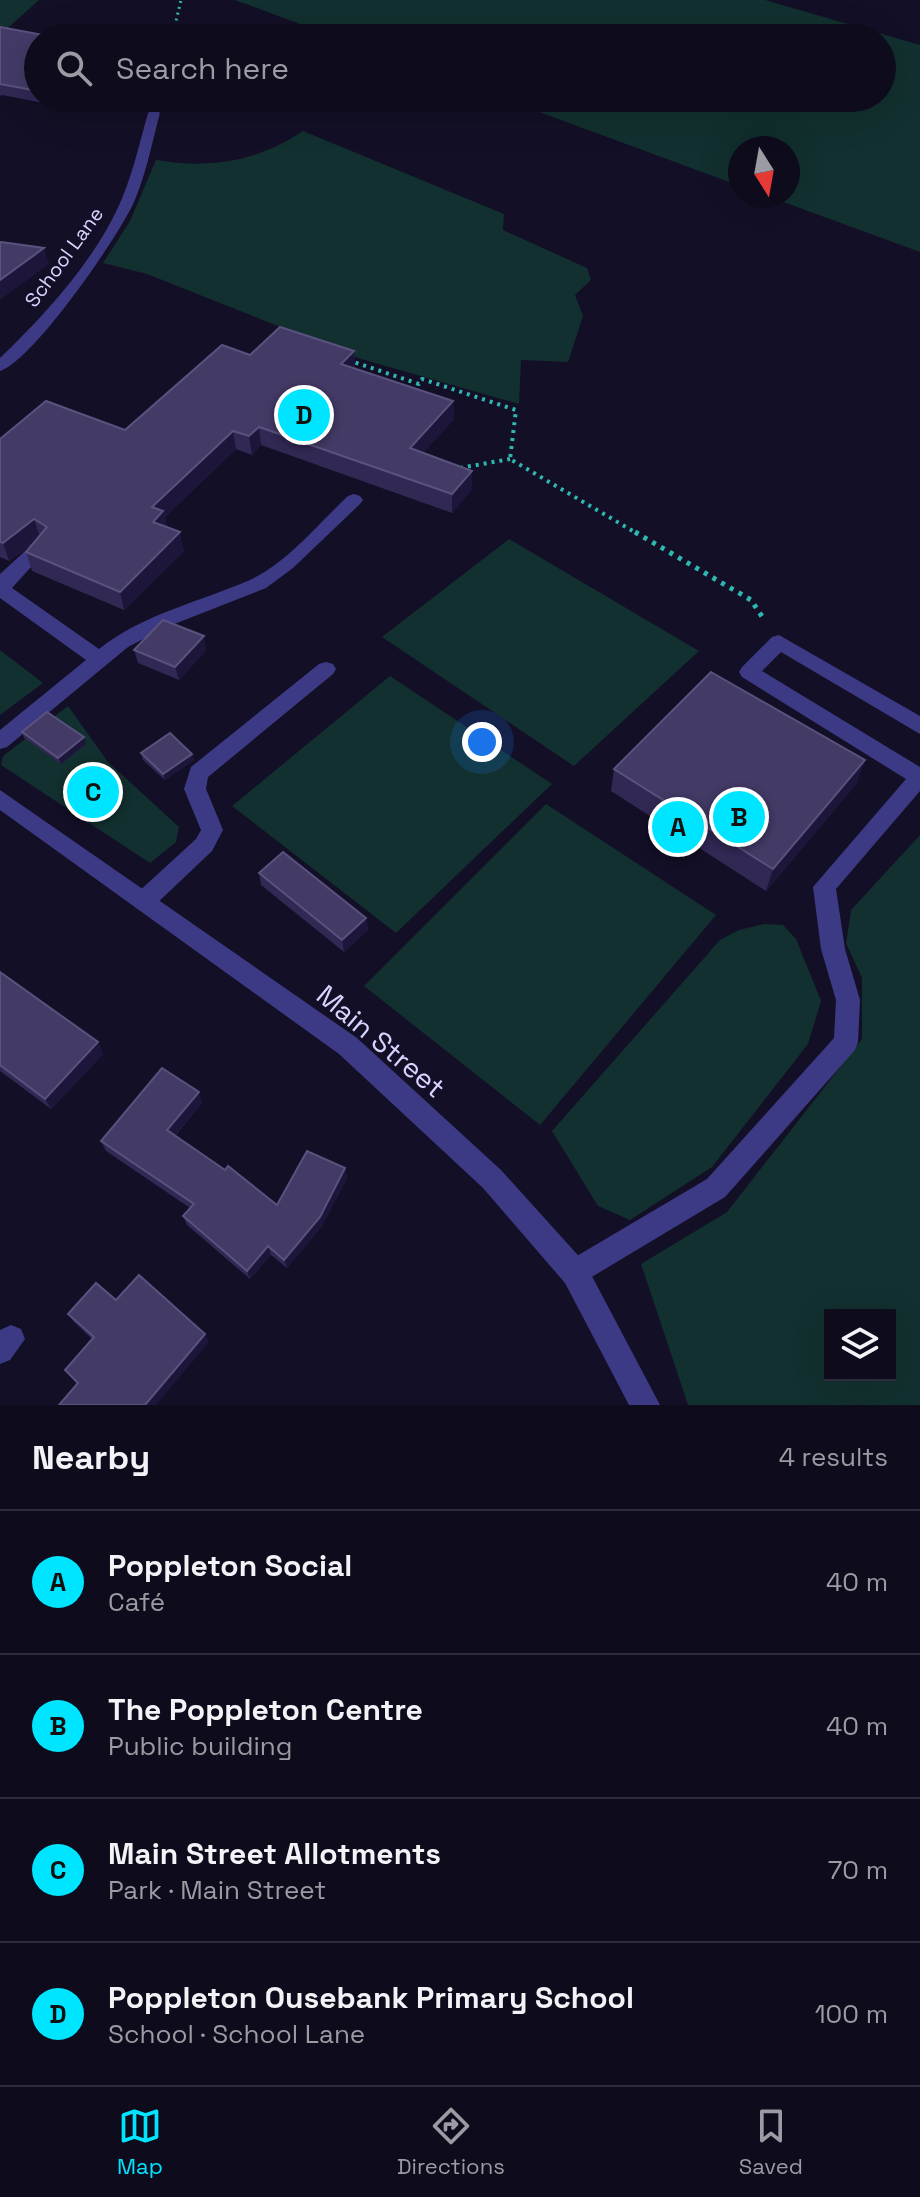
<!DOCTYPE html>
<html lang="en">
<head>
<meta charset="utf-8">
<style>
  :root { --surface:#0e0b1c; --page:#1c1929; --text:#f1f3f6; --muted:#9b9ba3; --line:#2e2b3b; --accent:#00e5ff }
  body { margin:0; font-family:"Space Grotesk",sans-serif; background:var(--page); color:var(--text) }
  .controls { position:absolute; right:24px; bottom:24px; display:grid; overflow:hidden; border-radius:0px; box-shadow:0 8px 32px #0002 }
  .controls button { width:72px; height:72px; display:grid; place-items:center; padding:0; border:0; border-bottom:2px solid var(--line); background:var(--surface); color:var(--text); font:40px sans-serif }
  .compass { position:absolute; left:728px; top:136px; width:72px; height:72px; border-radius:50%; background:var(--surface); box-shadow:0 8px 32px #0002; rotate:169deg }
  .you { position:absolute; left:482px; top:742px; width:28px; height:28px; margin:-20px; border:6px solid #fff; border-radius:50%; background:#1a73e8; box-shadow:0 0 0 12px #1a73e833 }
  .badge { display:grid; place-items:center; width:52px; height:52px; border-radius:50%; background:var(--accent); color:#111; font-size:26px; font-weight:700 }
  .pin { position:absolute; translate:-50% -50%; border:4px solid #fff; box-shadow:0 2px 8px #0006 }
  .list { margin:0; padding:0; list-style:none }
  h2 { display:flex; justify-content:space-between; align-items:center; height:104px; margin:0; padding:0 32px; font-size:34px }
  h2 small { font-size:26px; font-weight:400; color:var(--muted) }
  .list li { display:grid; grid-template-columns:52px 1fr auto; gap:24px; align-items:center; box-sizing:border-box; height:144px; padding:0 32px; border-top:2px solid var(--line) }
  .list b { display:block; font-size:30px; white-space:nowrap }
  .list p { margin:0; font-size:26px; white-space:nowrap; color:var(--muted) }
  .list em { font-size:26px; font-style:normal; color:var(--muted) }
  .icon { flex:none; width:44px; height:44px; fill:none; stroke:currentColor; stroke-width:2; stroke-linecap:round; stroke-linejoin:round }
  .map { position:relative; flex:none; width:920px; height:1405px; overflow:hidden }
  .search { position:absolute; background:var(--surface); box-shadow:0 8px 32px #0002; left:24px; right:24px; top:24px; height:88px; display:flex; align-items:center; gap:20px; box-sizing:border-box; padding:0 28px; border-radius:44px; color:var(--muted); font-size:30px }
  .sheet { height:680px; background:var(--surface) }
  nav { display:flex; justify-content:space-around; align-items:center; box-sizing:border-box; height:112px; border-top:2px solid var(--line); background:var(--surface); font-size:22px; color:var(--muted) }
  nav a { display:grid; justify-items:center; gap:4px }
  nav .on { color:var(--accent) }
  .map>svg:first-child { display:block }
  .green { fill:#12302f; fill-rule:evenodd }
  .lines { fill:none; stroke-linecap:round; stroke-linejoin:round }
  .path-far2 { stroke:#2fb8b0; stroke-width:3; stroke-dasharray:2 4; stroke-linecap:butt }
  .path-far1 { stroke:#2fb8b0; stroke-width:4; stroke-dasharray:3 5; stroke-linecap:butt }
  .path { stroke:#2fb8b0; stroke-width:5; stroke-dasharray:4 6; stroke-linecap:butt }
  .service { fill:#3d3a85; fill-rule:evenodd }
  .minor { fill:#3d3a85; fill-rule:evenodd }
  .tertiary { fill:#3d3a85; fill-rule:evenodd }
  .wall { fill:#312854 }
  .shaded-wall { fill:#1d163a }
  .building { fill:#433a66; stroke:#5a527e; stroke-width:2 }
  .labels { text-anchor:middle; stroke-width:6; stroke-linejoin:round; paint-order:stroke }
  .far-street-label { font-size:20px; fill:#d9d4ff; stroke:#130f26 }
  .near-street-label { font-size:28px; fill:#d9d4ff; stroke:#130f26 }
</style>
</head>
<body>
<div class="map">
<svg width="920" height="1405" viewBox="0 0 920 1405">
  <rect width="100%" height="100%" fill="#130f26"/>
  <g class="green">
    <path d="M0,0H39L0,35Z"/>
    <path d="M235,0H765L920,45V252L767,196H788V148H740V186L501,98H882V38H338Z"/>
    <path d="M303,131L504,214L503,230L587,268L591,280L575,295L583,316L568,362L521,360L519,404L361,359L147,274L103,263L130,221L156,160C211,169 256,162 303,131Z"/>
    <path d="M509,539L699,651L574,766L382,637Z"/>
    <path d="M0,650L43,683L0,715Z"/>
    <path d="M390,676L552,784L396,933L232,806Z"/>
    <path d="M68,706L108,762L179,827L176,842L150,863L1,765L3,756Z"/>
    <path d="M546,804L716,915L540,1125L364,986Z"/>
    <path d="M920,835V1405H688L641,1264L727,1212L862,1039V978L846,943L851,910ZM830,1315H890V1375H830Z"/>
    <path d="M764,924L783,925L796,939L821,1001L808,1044L712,1167L630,1220L598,1206L552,1131L720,940L739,930Z"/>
  </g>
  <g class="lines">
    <path class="path-far2" d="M172,38L181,0"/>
    <g class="path-far1">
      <path d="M348,360L419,384L422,379L516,410L510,459L638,534"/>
      <path d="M460,468L510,459"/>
    </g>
    <path class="path" d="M635,532L751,600L765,621"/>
    <g class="service">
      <path d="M354,494L360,496L363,500L360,504L293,568L266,588L164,628L128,647L7,747L0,749V730L86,660L0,598V574L35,542L41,540L50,546L12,588L99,649C143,614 199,602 250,580C288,562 318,524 348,496Z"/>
      <path d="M779,635L920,716V734L781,652L762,671L920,767V791L836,889L845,949L860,1000L858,1042L855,1050L725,1197L575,1287L565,1283L561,1273L565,1263L707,1179L834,1038L836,1000L821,949L813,887L906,779L742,677L739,672L742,667L772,637Z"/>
      <path d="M326,662L333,664L336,669L333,674L208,777L206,789L223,830L212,851L152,908L144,911L136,908L133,901L136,894L196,839L201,830L184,789L191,767L319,664Z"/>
      <path d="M11,1325L21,1329L25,1339L10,1360L0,1364V1330Z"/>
    </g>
    <path class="minor" d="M154,109L160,113C152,143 146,174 134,202C119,236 33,361 0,371V358C47,313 98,257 123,196C134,169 140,141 148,113Z"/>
    <path class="tertiary" d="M0,790L357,1038L501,1170L585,1263L660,1405H629L565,1283L483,1188L339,1054L0,810Z"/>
  </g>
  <g class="wall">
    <path d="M0,27L38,38V98H66L54,105L2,95L0,96Z"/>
    <path d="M354,351L355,369L453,401L454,419L423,453L472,489L452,513L261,445L252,455L236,449L165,517L167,527L184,551L124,610L32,571L26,552L36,541L9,561L0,557V439L125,430L250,355Z"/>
    <path d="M134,650H206L179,680L138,663Z"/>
    <path d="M22,732L86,744L61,764L24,738Z"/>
    <path d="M141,753L192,754L194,760L165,780L143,760Z"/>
    <path d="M614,769L857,783L766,891L611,791Z"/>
    <path d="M259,873L366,918L368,930L344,952L261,885Z"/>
    <path d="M0,972L98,1042L103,1054L51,1109L0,1071Z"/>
    <path d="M202,1103L175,1136L277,1205L345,1168L347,1178L322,1226L287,1268L271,1255L250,1279L187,1225L183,1216L190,1208L106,1151L101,1141Z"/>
    <path d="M116,1300L209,1342L77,1384L65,1370L92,1339L74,1322L68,1314Z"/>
  </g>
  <g class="shaded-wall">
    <path d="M52,98H66L54,105Z"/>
    <path d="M44,248L49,264L0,300V280Z"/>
    <path d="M354,351L355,370L341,364Z"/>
    <path d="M453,401L454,419L411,467L410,448Z"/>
    <path d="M259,427L261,445L252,455L249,436Z"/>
    <path d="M233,431L236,449L165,517L167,530L153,522L152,507Z"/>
    <path d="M472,471V489L452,513V494Z"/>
    <path d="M34,519L40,537L9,561L3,543Z"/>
    <path d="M180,532L184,551L124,610L120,592Z"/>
    <path d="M204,636L206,650L179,680L175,667Z"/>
    <path d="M84,737L86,744L61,764L58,758Z"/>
    <path d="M192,754L194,760L165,780L163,774Z"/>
    <path d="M865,760L857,783L766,891L773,869Z"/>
    <path d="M366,918L368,930L344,952L342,940Z"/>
    <path d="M98,1042L103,1054L51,1109L45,1099Z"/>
    <path d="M199,1092L202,1103L171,1140L167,1130Z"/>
    <path d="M345,1168L347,1178L322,1226L287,1268L284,1260Z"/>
    <path d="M268,1246L271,1255L250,1279L247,1271Z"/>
    <path d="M205,1334L209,1342L156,1405H145Z"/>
  </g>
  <g class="building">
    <path d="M0,27L59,38H38V91L0,84Z"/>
    <path d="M1,242L44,248L0,280V243Z"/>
    <path d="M280,327L354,351L341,364L453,401L410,448L472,471L452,494L259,427L249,436L233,431L152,507L163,511L153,522L180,532L120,592L26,552L47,527L34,519L3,543L0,542V439L46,401L125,430L222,345L250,355Z"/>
    <path d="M163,620L204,636L175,667L134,650Z"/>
    <path d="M711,672L865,760L773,869L614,769Z"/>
    <path d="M47,712L84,737L58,758L22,732Z"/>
    <path d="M170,733L192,754L163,774L141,753Z"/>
    <path d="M283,852L366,918L342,940L259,873Z"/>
    <path d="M0,972L98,1042L45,1099L0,1065Z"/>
    <path d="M162,1068L199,1092L167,1130L225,1170L228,1166L277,1205L307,1151L345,1168L320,1217L284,1260L268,1246L247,1271L183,1216L194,1204L101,1141Z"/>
    <path d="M139,1275L205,1334L145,1405H59L78,1383L65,1370L94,1337L68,1314L96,1283L116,1300Z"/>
  </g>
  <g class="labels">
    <g class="far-street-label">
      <text transform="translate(64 257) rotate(-54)" y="7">School Lane</text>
    </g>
    <g class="near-street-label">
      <text transform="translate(381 1041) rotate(40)" y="10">Main Street</text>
    </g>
  </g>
</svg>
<div class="controls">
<button><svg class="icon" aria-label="layers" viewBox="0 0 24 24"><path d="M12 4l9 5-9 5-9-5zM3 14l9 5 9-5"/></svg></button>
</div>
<svg class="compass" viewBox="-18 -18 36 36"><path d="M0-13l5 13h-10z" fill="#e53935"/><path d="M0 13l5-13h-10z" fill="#9b9ba3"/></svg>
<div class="you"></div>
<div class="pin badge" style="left:678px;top:827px">A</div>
<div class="pin badge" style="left:739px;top:817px">B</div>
<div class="pin badge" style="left:93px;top:792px">C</div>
<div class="pin badge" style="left:304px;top:415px">D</div>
<div class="search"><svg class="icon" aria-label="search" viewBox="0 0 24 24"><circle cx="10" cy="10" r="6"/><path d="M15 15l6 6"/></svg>Search here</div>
</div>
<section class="sheet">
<h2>Nearby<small>4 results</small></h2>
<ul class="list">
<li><span class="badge">A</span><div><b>Poppleton Social</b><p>Café</p></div><em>40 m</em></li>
<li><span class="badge">B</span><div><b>The Poppleton Centre</b><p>Public building</p></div><em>40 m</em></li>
<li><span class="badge">C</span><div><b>Main Street Allotments</b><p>Park · Main Street</p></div><em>70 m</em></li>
<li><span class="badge">D</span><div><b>Poppleton Ousebank Primary School</b><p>School · School Lane</p></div><em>100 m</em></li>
</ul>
</section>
<nav>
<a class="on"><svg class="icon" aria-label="map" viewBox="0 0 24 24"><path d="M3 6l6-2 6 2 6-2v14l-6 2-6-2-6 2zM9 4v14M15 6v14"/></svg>Map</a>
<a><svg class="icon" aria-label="directions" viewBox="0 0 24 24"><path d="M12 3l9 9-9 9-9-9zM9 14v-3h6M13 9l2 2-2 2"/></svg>Directions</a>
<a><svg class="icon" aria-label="saved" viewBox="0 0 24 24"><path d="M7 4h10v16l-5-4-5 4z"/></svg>Saved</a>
</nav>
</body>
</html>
